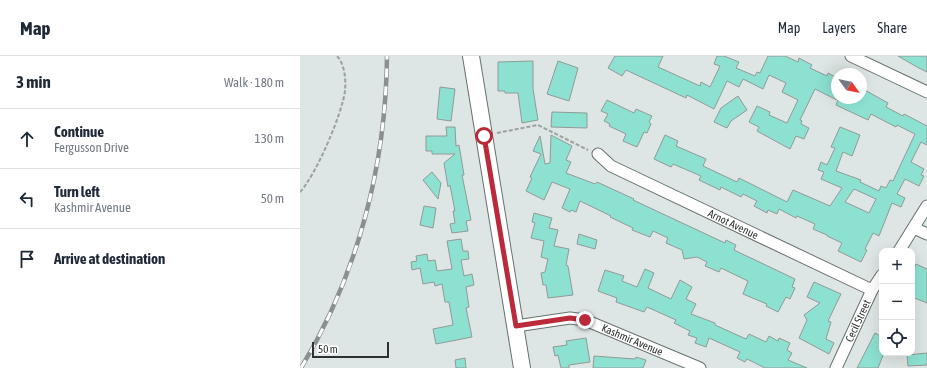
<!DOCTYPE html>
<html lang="en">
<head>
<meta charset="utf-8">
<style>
  :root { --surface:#fff; --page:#f6f6f7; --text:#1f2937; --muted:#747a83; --line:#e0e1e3 }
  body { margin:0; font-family:"Asap Condensed",sans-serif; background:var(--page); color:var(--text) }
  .controls { position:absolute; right:12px; bottom:12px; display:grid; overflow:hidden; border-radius:8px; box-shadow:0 4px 16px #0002 }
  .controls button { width:36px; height:36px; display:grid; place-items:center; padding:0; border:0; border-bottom:1px solid var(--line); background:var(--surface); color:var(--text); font:20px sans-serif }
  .compass { position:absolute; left:531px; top:12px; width:36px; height:36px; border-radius:50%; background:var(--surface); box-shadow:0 4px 16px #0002; rotate:123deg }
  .scale { position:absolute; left:12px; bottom:10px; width:77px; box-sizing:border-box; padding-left:4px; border:2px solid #2e3131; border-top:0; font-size:11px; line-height:14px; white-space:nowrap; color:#2e3131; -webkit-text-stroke:3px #fff; paint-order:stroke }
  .stop { position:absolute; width:12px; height:12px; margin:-9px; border:3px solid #bb2a3b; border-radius:50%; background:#fff }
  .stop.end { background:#bb2a3b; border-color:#fff; box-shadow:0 1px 4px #0008 }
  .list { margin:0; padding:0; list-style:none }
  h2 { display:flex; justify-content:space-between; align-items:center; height:52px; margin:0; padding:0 16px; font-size:17px }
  h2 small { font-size:13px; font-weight:400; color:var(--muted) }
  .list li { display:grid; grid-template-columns:26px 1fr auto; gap:12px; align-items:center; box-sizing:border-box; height:60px; padding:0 16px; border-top:1px solid var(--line) }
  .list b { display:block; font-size:15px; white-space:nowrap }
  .list p { margin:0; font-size:13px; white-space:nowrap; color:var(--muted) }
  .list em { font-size:13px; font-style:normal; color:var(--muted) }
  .icon { flex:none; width:22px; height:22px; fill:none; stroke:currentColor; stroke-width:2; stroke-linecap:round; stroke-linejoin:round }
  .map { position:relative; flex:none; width:627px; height:312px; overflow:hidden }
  header { display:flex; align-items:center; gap:24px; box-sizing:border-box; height:56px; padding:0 20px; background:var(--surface); border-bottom:1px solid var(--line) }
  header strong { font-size:19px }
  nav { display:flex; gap:22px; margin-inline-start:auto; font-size:14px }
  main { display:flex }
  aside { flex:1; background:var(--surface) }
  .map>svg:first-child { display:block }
  .building { fill:#8ce1d1; stroke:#919a98; fill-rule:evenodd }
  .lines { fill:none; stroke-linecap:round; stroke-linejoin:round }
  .minor-casing { stroke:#68716f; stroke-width:13 }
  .secondary-casing { stroke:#68716f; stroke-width:18 }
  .path { stroke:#9ba1a0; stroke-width:2; stroke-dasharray:4 2; stroke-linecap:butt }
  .minor { stroke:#fff; stroke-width:11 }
  .secondary { stroke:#fff; stroke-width:16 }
  .rail-casing { stroke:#8a908f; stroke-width:4.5 }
  .rail { stroke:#fff; stroke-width:3; stroke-dasharray:9; stroke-linecap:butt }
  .route { stroke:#bb2a3b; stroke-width:5 }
  .labels { text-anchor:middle; stroke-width:3; stroke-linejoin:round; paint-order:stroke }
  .street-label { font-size:11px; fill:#2e3131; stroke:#fff }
</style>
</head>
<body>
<header>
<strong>Map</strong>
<nav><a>Map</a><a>Layers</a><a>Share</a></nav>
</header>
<main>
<aside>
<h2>3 min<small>Walk · 180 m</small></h2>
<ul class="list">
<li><svg class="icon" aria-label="ahead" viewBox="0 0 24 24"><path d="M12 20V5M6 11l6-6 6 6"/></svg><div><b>Continue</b><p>Fergusson Drive</p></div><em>130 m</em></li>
<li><svg class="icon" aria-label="left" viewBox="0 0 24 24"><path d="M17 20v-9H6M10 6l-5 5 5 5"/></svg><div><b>Turn left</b><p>Kashmir Avenue</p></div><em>50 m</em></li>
<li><svg class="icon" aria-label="arrive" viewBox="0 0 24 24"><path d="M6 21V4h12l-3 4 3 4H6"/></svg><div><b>Arrive at destination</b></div></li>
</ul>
</aside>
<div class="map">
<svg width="627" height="312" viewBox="0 0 627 312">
  <rect width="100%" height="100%" fill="#dde6e4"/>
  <g class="building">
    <path d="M315,0H363L358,11L400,30L401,26L410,31L420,10L414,8L417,0H424L439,6L436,12L455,20L457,16L460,17L468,0H485L498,6L499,2L512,9L510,12L527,20L528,17L537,22V44L515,33L500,64L502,65L501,68L509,72L504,83L496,80L490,93L457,75L459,71L449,66L457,50L470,56L469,59L487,67L498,44L482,36L486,27L469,19L463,33L443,23L439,31L427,25L414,53L387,39L386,42L326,14L322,20L308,12Z"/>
    <path d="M598,0H627V16L617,11Z"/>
    <path d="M233,5V33L238,64L222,67L218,37H205V35H198V6Z"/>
    <path d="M258,5L278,12L269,45L247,38Z"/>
    <path d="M140,31L155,33L151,65L137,63Z"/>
    <path d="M563,33L588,47L586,51L603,60L604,58L627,70V89L621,86L611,106L624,113L621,119L624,120L619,130L605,123L597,138L605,142L601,151L592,147L579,180L573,177L565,193L567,194L561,206L538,195L542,187L527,180V179L513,173L515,168L497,160L496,162L479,153L477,158L468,154L467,157L454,150L457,145L443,138L441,141L421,131L420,134L399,124L401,120L373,108L371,111L354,103L365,79L378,85L376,90L406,103L403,110L437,126L439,122L487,146L493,134L530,150L542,132L521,123L524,116L518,114L521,106L527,109L535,92L531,91L540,71L560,79L552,100L543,96L536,115L561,124L560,126L579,135L581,130L586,132L590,124L593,125L615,78L597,69L596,71L571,58L568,64L536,49L539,42H561V38ZM554,133L576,143L569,157L545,146Z"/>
    <path d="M438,40L447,54L431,65L427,72L414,66L421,52Z"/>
    <path d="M307,44L334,57L336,53L352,60L349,66L351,68L347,77L344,76L337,91L323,85L326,78L309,70L310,68L304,65L308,58L301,55Z"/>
    <path d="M252,56L287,57V72L251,71Z"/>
    <path d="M146,71H155L156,90L159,89L164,119H162L171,164L166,165L168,175L152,177L150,168L155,167L153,155H155L150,129L148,131L144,107L155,98H132V95H126V80H147Z"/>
    <path d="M251,79L272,90L266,104L271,106L266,117L295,128L297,126L334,143L333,144L425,187L426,184L436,189L434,194L495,223L492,231L495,232L490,243L486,241L478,256L466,250L467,248L443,238L448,225L421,212L419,216L405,210L407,206L397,201L384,203L382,194L366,187L368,182L353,175L350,181L332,174L333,172L310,161L311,160L280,145L276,156L271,154L270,156L262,152L270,133L252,126L244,144L226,135L232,122L230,121L241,98L233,95L240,80L245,108L250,107Z"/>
    <path d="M132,116L141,127L138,143L123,124Z"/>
    <path d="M124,150L136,152L133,172L120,169Z"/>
    <path d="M234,157L252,162L249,172L258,174L254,190L269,193L266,209L268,210L273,239L248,242L246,229H243L241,217L245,216L248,203L241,201L244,185L231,182L235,167L232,166Z"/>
    <path d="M279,178L297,184L295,193L277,188Z"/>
    <path d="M161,183L163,195H168L169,203L161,204L164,220L172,218L174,229L166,231L169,251L166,252L172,281L136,288L133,273L153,269L149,246H145L142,228L135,230L134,226L123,228L120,212L112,214L111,206L117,205L116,200L127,198L128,205L135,204L137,215L152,213L147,185Z"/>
    <path d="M616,208L627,213V247L612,241V217Z"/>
    <path d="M345,213L354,217L348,232L371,243L380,224L392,231L386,243L396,248L391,258L415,267V269L446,283L449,278L466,286L469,280L478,285L479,282L490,287L487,294L492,297L488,304L507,312H465L447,303L445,306L437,302L440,296L409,282L406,291L395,287L397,282L388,279L390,275L374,267L376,264L347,251L344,256L316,246L317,242L298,235L305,214L324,220L322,225L337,231Z"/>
    <path d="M514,226L541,238L528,265L531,266L526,283L534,287L529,298L499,282L507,264L504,259L520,247L507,241Z"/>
    <path d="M575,277L582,281V297H584L578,312H557Z"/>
    <path d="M286,282L290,306L269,309V312H261L258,299L255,300L253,291L267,289L266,285Z"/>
    <path d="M627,297V309L608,310L607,299Z"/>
    <path d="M294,300L335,303L336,301L346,304L343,312H293Z"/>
    <path d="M165,302L166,312H156L155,304Z"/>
  </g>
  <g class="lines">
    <g class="minor-casing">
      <g id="minor">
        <path d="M551,0L627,36"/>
        <path id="s1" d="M298,98L311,110L572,234"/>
        <path d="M614,172L627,178"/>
        <path d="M599,195L627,150"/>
        <path id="s2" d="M216,270L270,262L285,264L400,312"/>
        <path id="s3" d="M536,312L572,234L582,219"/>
      </g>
    </g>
    <g class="secondary-casing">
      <path id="secondary" d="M171,0L222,312"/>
    </g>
    <g class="path">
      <path d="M197,77L238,69L288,94"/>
      <path d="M0,136C16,119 42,58 45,35C46,24 45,9 37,0"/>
    </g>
    <use href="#minor" class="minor"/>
    <use href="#secondary" class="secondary"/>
    <g class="rail-casing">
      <path id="rail" d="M1,312C58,218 86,109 87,0"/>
    </g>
    <use href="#rail" class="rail"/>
  </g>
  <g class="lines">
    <path class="route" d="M184,80L216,270L270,262L285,264"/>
  </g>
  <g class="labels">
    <g class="street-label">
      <text dy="4" stroke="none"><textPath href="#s1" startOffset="153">Arnot Avenue</textPath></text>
      <text dy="4" stroke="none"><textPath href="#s3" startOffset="52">Cecil Street</textPath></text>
      <text dy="4" stroke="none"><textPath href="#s2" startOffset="121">Kashmir Avenue</textPath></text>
    </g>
  </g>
</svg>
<div class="controls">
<button>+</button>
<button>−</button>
<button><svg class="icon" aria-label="locate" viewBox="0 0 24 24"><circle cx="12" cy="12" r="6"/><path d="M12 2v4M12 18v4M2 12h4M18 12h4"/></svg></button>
</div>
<svg class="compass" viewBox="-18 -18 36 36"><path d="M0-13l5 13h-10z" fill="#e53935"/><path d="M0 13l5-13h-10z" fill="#747a83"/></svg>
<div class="scale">50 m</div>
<div class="stop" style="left:184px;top:80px"></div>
<div class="stop end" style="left:285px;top:264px"></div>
</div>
</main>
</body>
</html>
